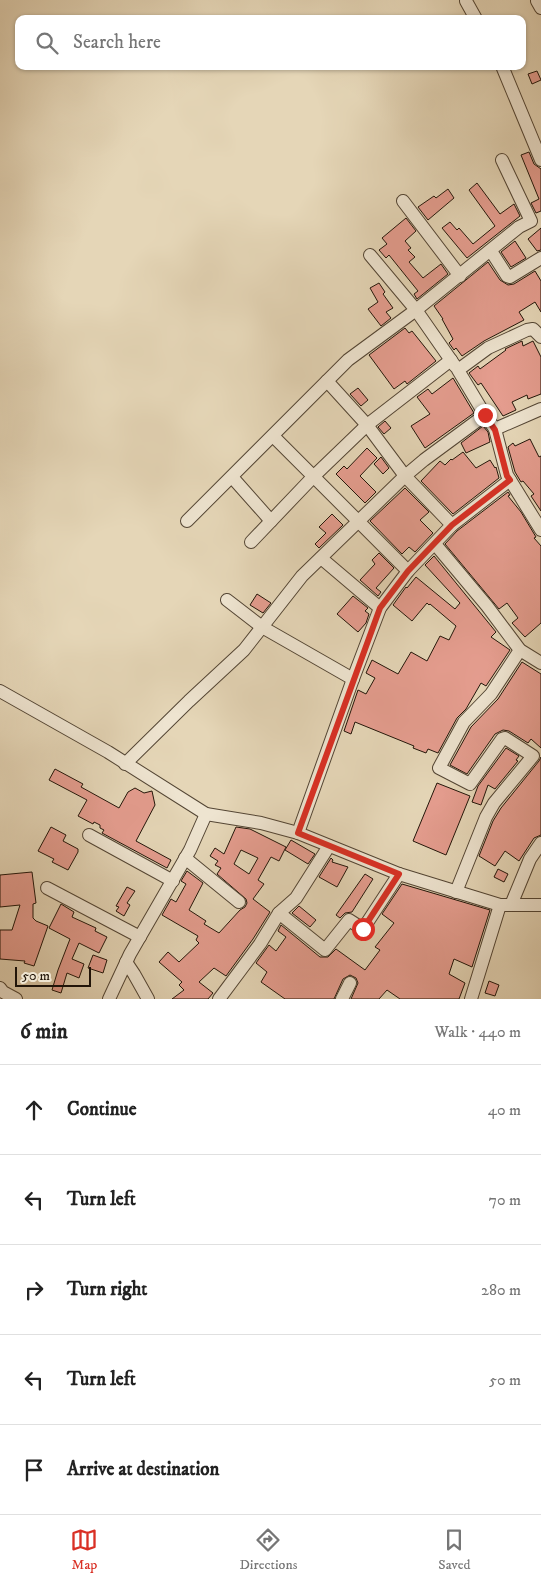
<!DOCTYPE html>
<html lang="en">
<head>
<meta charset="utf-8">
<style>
  :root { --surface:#fff; --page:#f6f6f6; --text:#222; --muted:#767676; --line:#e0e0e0; --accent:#d93025 }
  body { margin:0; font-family:"IM FELL DW Pica",serif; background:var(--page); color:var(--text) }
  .scale { position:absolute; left:15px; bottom:12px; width:76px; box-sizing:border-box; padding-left:5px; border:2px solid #221509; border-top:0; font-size:14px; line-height:18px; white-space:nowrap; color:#221509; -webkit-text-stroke:4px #eee4d0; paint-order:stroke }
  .stop { position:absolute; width:15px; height:15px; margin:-11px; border:4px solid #d93025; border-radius:50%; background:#fff }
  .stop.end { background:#d93025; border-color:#fff; box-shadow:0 1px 5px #0008 }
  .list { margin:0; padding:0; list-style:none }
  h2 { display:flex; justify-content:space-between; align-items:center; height:65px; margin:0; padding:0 20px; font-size:21px }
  h2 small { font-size:16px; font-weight:400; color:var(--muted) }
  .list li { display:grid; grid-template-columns:32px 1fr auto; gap:15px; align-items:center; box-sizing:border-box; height:90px; padding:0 20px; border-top:1px solid var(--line) }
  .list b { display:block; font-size:19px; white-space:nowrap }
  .list em { font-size:16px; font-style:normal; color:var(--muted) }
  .icon { flex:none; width:28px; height:28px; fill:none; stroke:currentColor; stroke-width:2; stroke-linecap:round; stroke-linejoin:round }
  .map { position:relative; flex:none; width:541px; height:999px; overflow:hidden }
  .search { position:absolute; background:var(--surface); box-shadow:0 1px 4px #0004; left:15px; right:15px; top:15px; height:55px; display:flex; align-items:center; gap:12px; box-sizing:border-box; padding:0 18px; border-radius:10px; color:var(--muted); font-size:19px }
  .sheet { height:515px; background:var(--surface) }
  nav { display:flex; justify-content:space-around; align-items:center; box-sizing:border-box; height:70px; border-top:1px solid var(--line); background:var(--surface); font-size:14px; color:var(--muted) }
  nav a { display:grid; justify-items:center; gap:2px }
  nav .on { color:var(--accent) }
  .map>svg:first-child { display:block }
  .building { fill:#e59d8f; stroke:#221509; fill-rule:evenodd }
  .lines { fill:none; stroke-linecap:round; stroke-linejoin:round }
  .minor-casing { stroke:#534534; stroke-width:14 }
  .minor { stroke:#eee4d0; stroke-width:12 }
  .route { stroke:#d93025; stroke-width:6 }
</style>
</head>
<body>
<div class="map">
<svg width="541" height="999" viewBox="0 0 541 999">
  <rect width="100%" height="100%" fill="#e5d6b7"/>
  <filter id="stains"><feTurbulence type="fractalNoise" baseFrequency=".004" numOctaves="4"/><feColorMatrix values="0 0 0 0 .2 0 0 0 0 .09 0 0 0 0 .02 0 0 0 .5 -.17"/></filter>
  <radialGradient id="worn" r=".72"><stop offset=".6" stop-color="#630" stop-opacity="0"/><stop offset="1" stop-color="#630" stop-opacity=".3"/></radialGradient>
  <g class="building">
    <path d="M537,71L541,80L532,84L528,74Z"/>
    <path d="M529,152L534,164L541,169V211L536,213L531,203L539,199L521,155Z"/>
    <path d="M477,183L500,214L514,204L520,216L467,258L442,228L450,222L457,230L459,228L473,244L495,226L469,190Z"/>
    <path d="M448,189L454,198L428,220L418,207L434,196L436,198Z"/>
    <path d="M406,218L416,231L405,241L411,248L408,250L415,257L409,262L423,278L441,264L448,274L417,299L414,294L418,291L389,255L386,258L379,250L387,244L382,238Z"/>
    <path d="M541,228V250L537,251L528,239Z"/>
    <path d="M515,241L526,258L511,267L501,252Z"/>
    <path d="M488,262L500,280L508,285L514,284L535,271L541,281V312L535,302L519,312L524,320L484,341L462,356L456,348L454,350L449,343L453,339L442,319H443L434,306Z"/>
    <path d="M379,283L385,292L383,294L393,308L386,312L391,318L381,326L368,309L378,302L370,288Z"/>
    <path d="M405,328L409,333L412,331L436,361L407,384L405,381L394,389L369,355Z"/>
    <path d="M522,341L523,346L533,341L541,357V394L528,399L527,395L512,402L516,410L503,416L481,383L478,385L469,373L478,366L480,369L506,350L505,349Z"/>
    <path d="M453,378L474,413L425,448L411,426L430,414L417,397L428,389L432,394Z"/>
    <path d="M358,388L368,400L361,406L350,394Z"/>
    <path d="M385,421L391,428L384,434L378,427Z"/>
    <path d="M483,426L488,432L490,442L466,453L461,443Z"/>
    <path d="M530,439L539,457L541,456V511L531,496L534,494L523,481L521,482L515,472L508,447L513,443L515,446Z"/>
    <path d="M367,448L377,458L360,476L376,492L365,503L336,474L344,466L347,469Z"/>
    <path d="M463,452L476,468L490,460L495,468L496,467L499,478L453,514L421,481L440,461L445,465L451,459L452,460Z"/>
    <path d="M381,457L389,468L383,474L374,464Z"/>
    <path d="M405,488L429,512L420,520L433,533L415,552L409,547L402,554L370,521Z"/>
    <path d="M508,492L510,495L508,496L521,512L536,537L534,538L541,546V623L525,637L512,623L518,618L507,603L499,609L445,544L457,531Z"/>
    <path d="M332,514L343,525L319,548L315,544L326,533L319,527Z"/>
    <path d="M379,553L394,568L376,588L381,592L378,596L360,580L375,564L372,560Z"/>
    <path d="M434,556L496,632L491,637L510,650L486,686L481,683L466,709L457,718L438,753L428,749L426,753L413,748L414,746L355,722L351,734L344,731L358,690L366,694L375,678L366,673L372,660L398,674L411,652L427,661L440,636L449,640L456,626L430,604L429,605L427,603L412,621L393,605L406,587L407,588L416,577L455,609L460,603L425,565Z"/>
    <path d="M257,594L271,603L263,613L250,605Z"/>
    <path d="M353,596L368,608L365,611L369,614L366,623L358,632L337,614Z"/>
    <path d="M522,662L541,674V748L531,739L528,743L509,731L503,730L495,734L467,774L450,765L471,727L498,699Z"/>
    <path d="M506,748L519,756L516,760L518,761L495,789L488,785L481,805L472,802L478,786Z"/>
    <path d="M541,757V835L534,838L519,861L505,851L495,866L479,856L493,821L501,808L539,761Z"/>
    <path d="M55,769L83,784L81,787L119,808L128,792L135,788L144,793L152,791L155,805L136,841L171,860L167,868L102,833L104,830L100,828V825L94,822L93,824L78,816L87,800L49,780Z"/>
    <path d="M437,783L470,796L446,855L413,841Z"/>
    <path d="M51,827L66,835L63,841L78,849V852L68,870L52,862L54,859L38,851Z"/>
    <path d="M236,827L250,829L286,847L279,861L271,857L258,880L264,884L253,899L270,912L253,939L226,976L214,968L199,982L213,993L208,999H172L184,990L179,985L182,982L159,962L168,952L179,962L199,943L196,940L198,936L162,915L171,899L176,902L186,884L181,881L187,871L203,883L189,910L206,921L204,924L219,933L240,910L245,907L247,903L246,899L217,874L221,868L215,865L218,861L210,856L215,848L224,854ZM241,850L258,858L249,874L234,864Z"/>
    <path d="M291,840L315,854L308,864L285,850Z"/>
    <path d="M331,858L333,860L332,862L348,867L337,887L319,877Z"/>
    <path d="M498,869L508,874L504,882L494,877Z"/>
    <path d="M32,872L36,903L33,904V918L36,921L48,926L34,966L24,963L25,961L0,959V930H12L20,905L0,907V875Z"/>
    <path d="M365,874L373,879L352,912L345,913L340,918L336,915Z"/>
    <path d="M402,884L490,910L472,967L454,959L449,974L465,983L459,999H400L387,990L379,999H351L358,983L356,978L350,975L343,979L334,999H285L261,982L267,972L256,963L269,945L276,951L286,937L278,931L281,925L320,957H328L336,949L365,970L380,950L375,947L394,923L382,914Z"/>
    <path d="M127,887L135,891L127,903L130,905L124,916L116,911L119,907L116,906Z"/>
    <path d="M61,904L74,912L72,917L96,928L95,931L107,937L99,953L79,943L72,959L84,964L79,978L67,973L61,993L52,990L58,970L70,939L49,928Z"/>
    <path d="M299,906L316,920L310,927L292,913Z"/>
    <path d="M93,955L107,960L103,973L88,968Z"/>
    <path d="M489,981L499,985L495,996L485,993Z"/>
  </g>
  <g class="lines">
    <g class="minor-casing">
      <g id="minor">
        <path d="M466,1L476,19"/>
        <path d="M537,1L541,8"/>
        <path d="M502,66L541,160"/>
        <path d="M403,201L460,276"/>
        <path d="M491,251L507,276L510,277L541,258"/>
        <path d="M370,255L416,310L455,366"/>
        <path d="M541,337L533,329L527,330L488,348L458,370L485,415L495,429L507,475L541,530"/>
        <path d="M495,429L541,409"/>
        <path d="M273,436L408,571"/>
        <path d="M232,477L271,521"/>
        <path d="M187,521L348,360L416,310L519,227L531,221L502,160"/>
        <path d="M452,525L510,480"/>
        <path d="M251,542L313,477L367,425L451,360"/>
        <path d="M435,544L487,606L520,650L541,663"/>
        <path d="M321,558L380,608"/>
        <path d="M227,600L262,627L353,679"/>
        <path d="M0,691L108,752L206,814L261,823L298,833L399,874L500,905H541"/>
        <path d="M125,764L189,701L244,650L302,576L405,476L367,425L327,381"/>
        <path d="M298,833L353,679L380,608L408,571L452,525L405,476L424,460L485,415"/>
        <path d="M89,835L173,881"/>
        <path d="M185,858L239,902"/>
        <path d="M47,888L140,937"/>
        <path d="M456,892L486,817L494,803L533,756L505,738L502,739L470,784L439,768L464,722L491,694L520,650"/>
        <path d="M511,905L530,859L541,843"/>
        <path d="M279,913L296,898L329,846"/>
        <path d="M126,962L134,974L148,999"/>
        <path d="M0,988L3,992L16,999"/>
        <path d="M109,999L130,954L190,850L206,814"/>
        <path d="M219,999L260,944L279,913L325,950L349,920L363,929L399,874"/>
        <path d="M342,999L350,983"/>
        <path d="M471,999L500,905"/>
      </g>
    </g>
    <use href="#minor" class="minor"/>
  </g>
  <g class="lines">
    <path class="route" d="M363,929L399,874L298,833L380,608L408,571L452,525L510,480L507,476L495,430L485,415"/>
  </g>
  <rect width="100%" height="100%" filter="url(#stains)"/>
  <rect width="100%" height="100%" fill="url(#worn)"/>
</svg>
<div class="scale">50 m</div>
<div class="stop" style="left:363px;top:929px"></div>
<div class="stop end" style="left:485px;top:415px"></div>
<div class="search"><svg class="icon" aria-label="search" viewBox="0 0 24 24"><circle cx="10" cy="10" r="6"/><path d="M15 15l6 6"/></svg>Search here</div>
</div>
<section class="sheet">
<h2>6 min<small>Walk · 440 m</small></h2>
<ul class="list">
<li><svg class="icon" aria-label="ahead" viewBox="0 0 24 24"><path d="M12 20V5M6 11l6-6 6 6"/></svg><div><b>Continue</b></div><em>40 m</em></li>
<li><svg class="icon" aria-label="left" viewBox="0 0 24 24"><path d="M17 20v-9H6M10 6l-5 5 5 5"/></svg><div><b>Turn left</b></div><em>70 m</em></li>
<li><svg class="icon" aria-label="right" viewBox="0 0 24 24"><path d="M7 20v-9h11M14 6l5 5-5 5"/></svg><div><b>Turn right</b></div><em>280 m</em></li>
<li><svg class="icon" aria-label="left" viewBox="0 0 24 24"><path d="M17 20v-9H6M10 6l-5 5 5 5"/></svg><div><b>Turn left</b></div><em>50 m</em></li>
<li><svg class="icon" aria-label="arrive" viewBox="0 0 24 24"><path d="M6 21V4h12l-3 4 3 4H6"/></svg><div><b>Arrive at destination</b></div></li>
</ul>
</section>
<nav>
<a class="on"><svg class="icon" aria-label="map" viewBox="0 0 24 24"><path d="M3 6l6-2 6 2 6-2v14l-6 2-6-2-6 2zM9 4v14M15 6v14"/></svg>Map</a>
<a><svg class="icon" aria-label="directions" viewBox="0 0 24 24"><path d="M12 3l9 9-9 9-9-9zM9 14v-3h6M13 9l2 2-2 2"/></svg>Directions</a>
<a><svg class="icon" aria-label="saved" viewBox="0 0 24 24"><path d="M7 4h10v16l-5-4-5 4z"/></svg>Saved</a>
</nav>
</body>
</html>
